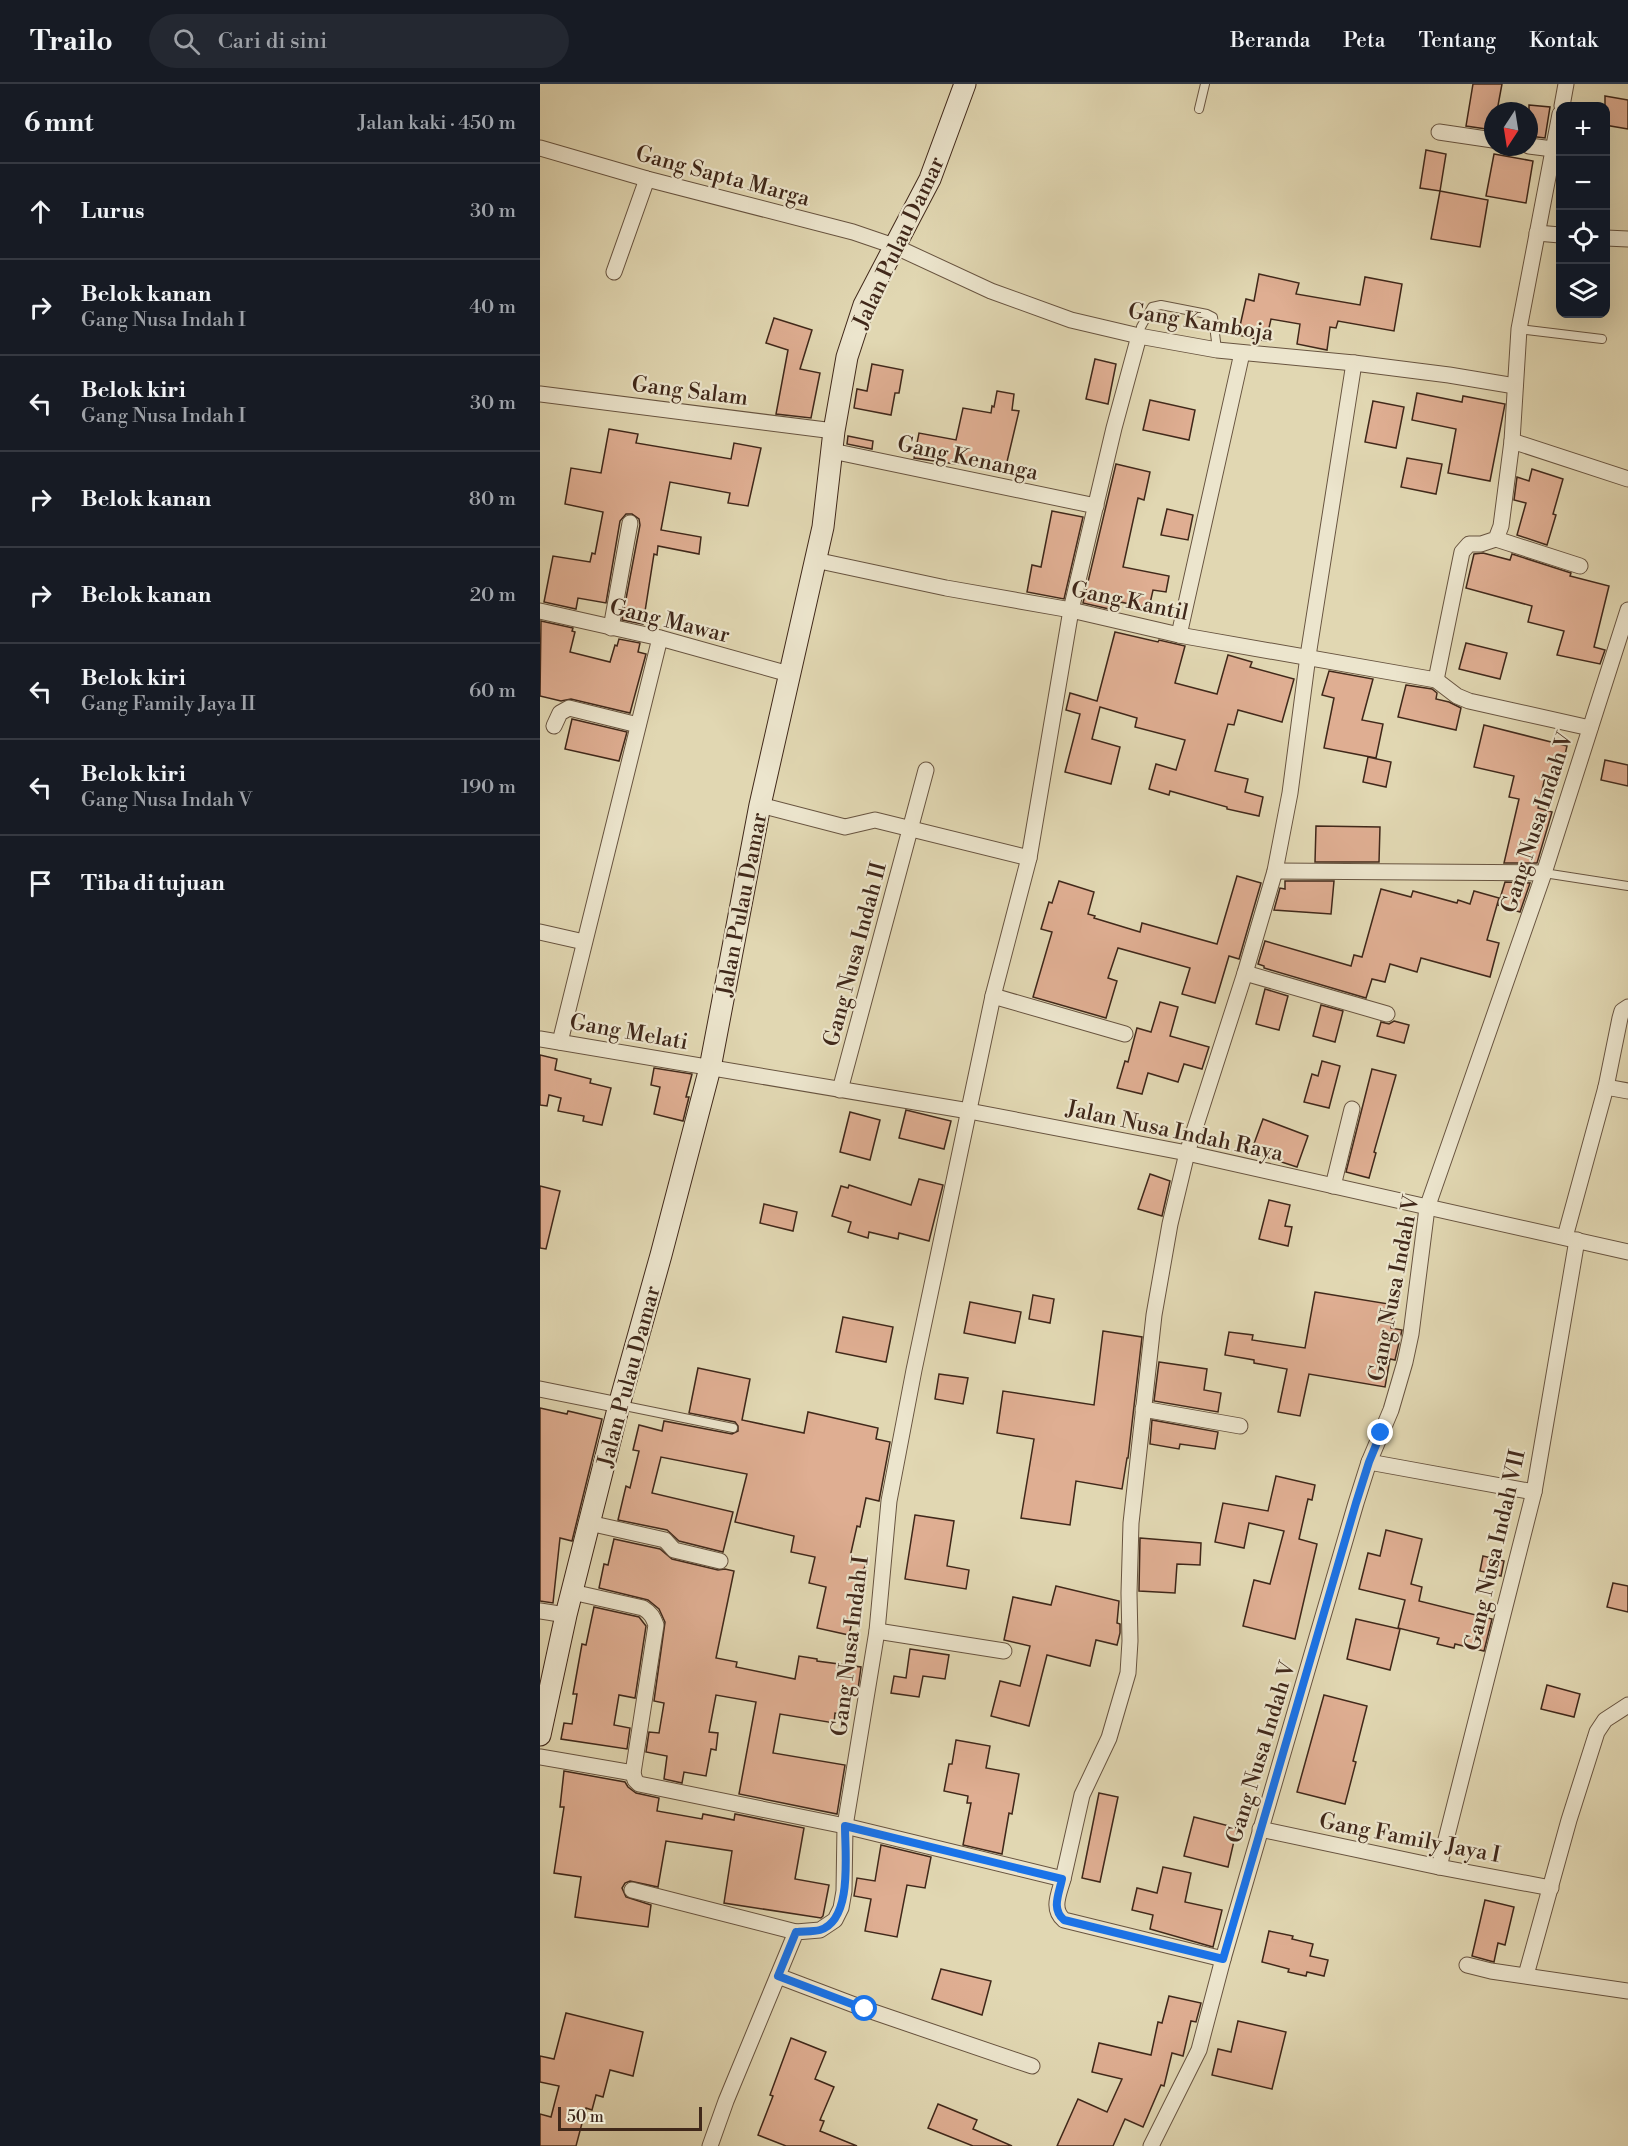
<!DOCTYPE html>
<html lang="id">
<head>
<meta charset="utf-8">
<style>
  :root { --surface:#171b24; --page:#242831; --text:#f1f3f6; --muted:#9ea1a6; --line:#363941 }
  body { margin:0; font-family:"Libre Bodoni",serif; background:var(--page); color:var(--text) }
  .controls { position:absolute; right:18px; top:18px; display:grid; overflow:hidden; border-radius:12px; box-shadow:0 6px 24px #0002 }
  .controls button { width:54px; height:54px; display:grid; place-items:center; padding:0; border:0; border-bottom:2px solid var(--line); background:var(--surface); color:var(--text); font:30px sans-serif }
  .compass { position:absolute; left:944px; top:18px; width:54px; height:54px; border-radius:50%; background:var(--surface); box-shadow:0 6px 24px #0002; rotate:192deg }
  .scale { position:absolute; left:18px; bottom:15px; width:144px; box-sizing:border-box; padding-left:6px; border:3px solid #40281a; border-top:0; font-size:16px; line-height:21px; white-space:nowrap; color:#40281a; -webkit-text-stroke:4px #ece5cd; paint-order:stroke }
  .stop { position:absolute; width:18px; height:18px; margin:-14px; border:4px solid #1a73e8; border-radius:50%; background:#fff }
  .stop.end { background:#1a73e8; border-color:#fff; box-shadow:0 2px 6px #0008 }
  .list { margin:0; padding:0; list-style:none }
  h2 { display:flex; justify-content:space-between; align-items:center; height:78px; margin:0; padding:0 24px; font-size:26px }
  h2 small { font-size:20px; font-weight:400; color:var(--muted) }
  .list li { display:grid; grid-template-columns:39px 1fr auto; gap:18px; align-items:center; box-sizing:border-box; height:96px; padding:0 24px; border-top:2px solid var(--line) }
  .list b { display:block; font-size:22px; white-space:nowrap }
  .list p { margin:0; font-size:20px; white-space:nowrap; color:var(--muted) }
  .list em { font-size:20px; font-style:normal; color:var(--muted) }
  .icon { flex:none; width:33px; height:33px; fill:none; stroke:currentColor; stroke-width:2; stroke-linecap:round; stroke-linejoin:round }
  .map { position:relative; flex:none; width:1088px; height:2062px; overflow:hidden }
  header { display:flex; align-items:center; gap:36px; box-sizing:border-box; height:84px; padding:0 30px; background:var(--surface); border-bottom:2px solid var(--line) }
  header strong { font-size:28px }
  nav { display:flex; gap:33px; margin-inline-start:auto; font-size:21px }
  .search { width:420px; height:54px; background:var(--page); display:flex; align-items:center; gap:15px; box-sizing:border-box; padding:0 21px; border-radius:33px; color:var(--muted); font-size:22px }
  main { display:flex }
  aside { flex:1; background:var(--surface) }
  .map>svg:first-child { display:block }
  .building { fill:#dfae92; stroke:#40281a; stroke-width:1.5 }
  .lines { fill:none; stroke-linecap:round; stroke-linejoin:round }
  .lane-casing { stroke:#685440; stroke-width:10 }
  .street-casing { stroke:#685440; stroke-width:17 }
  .secondary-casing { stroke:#40281a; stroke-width:23 }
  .lane { stroke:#ece5cd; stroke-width:8 }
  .street { stroke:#ece5cd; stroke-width:15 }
  .secondary { stroke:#ece5cd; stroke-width:21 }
  .route { stroke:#1a73e8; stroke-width:8 }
  .labels { text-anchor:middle; stroke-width:4.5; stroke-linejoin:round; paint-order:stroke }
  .street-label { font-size:22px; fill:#40281a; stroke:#ece5cd }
</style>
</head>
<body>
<header>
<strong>Trailo</strong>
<div class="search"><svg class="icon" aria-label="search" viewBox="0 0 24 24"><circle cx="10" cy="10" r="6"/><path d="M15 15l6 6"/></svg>Cari di sini</div>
<nav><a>Beranda</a><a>Peta</a><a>Tentang</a><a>Kontak</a></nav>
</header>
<main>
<aside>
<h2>6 mnt<small>Jalan kaki · 450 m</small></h2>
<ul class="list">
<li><svg class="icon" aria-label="ahead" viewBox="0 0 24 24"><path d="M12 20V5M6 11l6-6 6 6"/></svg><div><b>Lurus</b></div><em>30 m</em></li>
<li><svg class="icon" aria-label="right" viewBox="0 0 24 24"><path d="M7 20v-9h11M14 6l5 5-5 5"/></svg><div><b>Belok kanan</b><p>Gang Nusa Indah I</p></div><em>40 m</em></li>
<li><svg class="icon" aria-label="left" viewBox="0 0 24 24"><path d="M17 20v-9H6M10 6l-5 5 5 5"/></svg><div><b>Belok kiri</b><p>Gang Nusa Indah I</p></div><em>30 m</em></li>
<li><svg class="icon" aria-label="right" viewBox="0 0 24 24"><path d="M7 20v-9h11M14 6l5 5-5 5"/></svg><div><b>Belok kanan</b></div><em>80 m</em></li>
<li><svg class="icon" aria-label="right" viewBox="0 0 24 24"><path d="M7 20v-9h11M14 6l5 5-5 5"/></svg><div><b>Belok kanan</b></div><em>20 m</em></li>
<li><svg class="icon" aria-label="left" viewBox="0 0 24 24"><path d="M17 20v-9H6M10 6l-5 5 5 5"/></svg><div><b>Belok kiri</b><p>Gang Family Jaya II</p></div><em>60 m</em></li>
<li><svg class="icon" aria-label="left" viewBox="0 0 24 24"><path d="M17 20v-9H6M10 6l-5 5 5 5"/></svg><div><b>Belok kiri</b><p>Gang Nusa Indah V</p></div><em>190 m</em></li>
<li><svg class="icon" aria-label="arrive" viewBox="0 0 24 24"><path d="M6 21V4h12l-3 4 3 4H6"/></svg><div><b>Tiba di tujuan</b></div></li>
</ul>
</aside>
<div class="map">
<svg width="1088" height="2062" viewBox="0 0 1088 2062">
  <rect width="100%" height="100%" fill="#e1d7b2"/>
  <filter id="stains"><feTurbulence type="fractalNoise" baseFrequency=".00333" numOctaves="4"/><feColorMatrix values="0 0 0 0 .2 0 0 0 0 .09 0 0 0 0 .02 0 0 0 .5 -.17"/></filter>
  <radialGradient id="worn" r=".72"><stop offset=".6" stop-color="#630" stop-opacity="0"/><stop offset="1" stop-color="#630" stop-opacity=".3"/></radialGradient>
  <g class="building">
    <path d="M933,0H962L957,27H953V46L926,42Z"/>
    <path d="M1065,12L1088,16V45L1065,41Z"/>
    <path d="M989,21L1010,23L1005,54L989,52Z"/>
    <path d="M886,66L906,70L900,107L880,104Z"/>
    <path d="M954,70L993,77L986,119L946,112Z"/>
    <path d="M900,107L948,116L940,163L891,155Z"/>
    <path d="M719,190L759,199L756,210L820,221L825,193L862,200L854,247L798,237L796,244L790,243L787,266L757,260L760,240L731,235L726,257L698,251L706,215L714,217Z"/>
    <path d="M234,234L272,246L260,285L280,289L271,334L236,330L248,266L226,259Z"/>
    <path d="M555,275L576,280L568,320L546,315Z"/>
    <path d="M332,280L363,286L359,309H355L351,331L314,324L317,305L327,307Z"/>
    <path d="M457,307L474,310L472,326L479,327L466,382L437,376L436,383L374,374L379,349L416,356L423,324L451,329L452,322L454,323Z"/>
    <path d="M877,309L922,318L923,312L965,320L950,397L908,389L916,345L872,336Z"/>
    <path d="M610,316L655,326L649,356L603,346Z"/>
    <path d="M833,317L864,323L856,364L825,358Z"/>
    <path d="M69,345L98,350L96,359L191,375L194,359L221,364L208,422L188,419L190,409L130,398L121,446L161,453L159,470L118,462L117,471L114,470L103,540L82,536L100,441L99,435L92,430H86L80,437L66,519L38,514L36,525L4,518L13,472L50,478L52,469L55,470L63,428L25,420L31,384L61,389Z"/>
    <path d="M308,352L333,357L332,365L307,360Z"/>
    <path d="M867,374L902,380L896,410L861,403Z"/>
    <path d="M576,380L610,388L604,416L598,414L583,483L629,492L626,508L613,506L609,524L580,518L578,527L543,519Z"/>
    <path d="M992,385L1023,395L1013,430L1016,431L1007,461L977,451L986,419L974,416L977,393L989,397Z"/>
    <path d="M627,425L653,431L648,456L621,451Z"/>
    <path d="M512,427L543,433L524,515L487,508L492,481L501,483Z"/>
    <path d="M943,469L970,476L972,470L1031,489L1030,492L1069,502L1054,563L1065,566L1060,580L1017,571L1024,547L988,538L992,522L926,504L934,470Z"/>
    <path d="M1,537L33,544L32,547L35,548L30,568L70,578L75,561L77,562L79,555L100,559L98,568L106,570L90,629L31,615L21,617L0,612Z"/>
    <path d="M575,548L618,558L619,556L645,562L635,599L677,610L688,571L712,578L710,583L754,595L742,638L698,626L694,641L688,640L675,687L708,695L705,708L723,713L719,732L687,725V723L630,707L629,711L609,705L616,680L636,686L645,656L595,643L597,634L560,623L552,655L580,663L571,700L525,688L540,630L526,626L530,609L557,617Z"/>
    <path d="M926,559L967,569L960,595L919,585Z"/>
    <path d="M789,587L833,595L822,636L843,640L836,674L784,664L794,614L782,611Z"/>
    <path d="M866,601L892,605L897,609L896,615L909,618L921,624L916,646L858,633Z"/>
    <path d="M32,635L87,648L79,677L25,665Z"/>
    <path d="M944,641L1027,662L1019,697L1005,693L998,724L1012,728L997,779H964L979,715L969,713L974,692L934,683Z"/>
    <path d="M828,673L851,678L846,703L823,698Z"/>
    <path d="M1065,676L1088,681V702L1061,696Z"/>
    <path d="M776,742L840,743L839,778H775Z"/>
    <path d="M697,792L721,799L699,875L689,872L675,919L642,910L650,884L578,864L568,894L577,897L566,934L493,913L512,848L501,845L509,818L512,819L519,797L554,808L548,830L555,832L554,834L600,848L602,839L677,860Z"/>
    <path d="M745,797H794L791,830L734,826L740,804L745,805Z"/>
    <path d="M965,798L990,799L980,828L958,821Z"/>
    <path d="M841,805L871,813L873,807L917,819L918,816L930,820L934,807L959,814L947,856L959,859L950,893L881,874L877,888L850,880L845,898L832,895L826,914L724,884V882L718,880L725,857L811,882L814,871L822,873Z"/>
    <path d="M725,905L748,912L739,946L716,940Z"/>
    <path d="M620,918L638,923L630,952L669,963L662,985L644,980L638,998L608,989L602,1010L577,1004L585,977L588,978L597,944L611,948Z"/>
    <path d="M781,921L803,927L795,958L773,952Z"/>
    <path d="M854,937L869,941L864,959L837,952L841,938L849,940Z"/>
    <path d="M0,971L17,975L15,986L51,995L50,999L71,1004L62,1041L43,1037L44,1032L18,1027L21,1014L9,1011L7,1022L0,1021Z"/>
    <path d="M782,977L800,982L789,1024L764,1018L772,990L778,992Z"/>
    <path d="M114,984L152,990L146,1013H149L143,1037L114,1030L120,1003L111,1001Z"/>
    <path d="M832,985L856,991L834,1068L836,1069L829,1094L806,1088Z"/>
    <path d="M366,1026L411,1037L404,1065L359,1054Z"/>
    <path d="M310,1028L340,1036L330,1076L300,1068Z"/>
    <path d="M723,1035L768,1052L757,1083L711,1068Z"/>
    <path d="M610,1090L630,1097L622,1132L598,1125Z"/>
    <path d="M379,1095L403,1101L389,1157L359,1149L358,1155L329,1148L328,1154L308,1148L311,1138L292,1132L301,1102L308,1104L309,1101L371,1121Z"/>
    <path d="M0,1102L20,1107L6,1165L0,1164Z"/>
    <path d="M729,1116L750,1121L745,1142L752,1143L748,1162L719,1155Z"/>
    <path d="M224,1120L257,1128L253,1147L220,1139Z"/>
    <path d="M775,1208L855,1221L851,1244L862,1246L855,1276L850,1275L845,1303L769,1290L760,1332L738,1328L747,1285L714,1279V1276L685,1271L689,1248L713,1251L712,1256L765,1264Z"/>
    <path d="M493,1211L514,1215L510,1239L489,1235Z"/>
    <path d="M430,1218L481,1228L475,1259L424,1249Z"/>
    <path d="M303,1233L353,1243L346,1278L296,1268Z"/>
    <path d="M563,1247L602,1253L588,1374H587L582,1405L536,1397L530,1441L481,1434L494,1355L457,1349L463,1307L554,1321Z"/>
    <path d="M619,1278L667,1285L664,1306L681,1309L678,1328L614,1317Z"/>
    <path d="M158,1284L210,1295L202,1336L264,1349L268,1328L338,1344L336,1355L350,1358L339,1417L326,1414L320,1443L317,1442L310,1473L326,1477L309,1551L277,1544L286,1503L269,1499L275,1473L251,1468L254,1452L195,1438L207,1390L121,1373L112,1409L193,1428L183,1468L139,1457L127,1446L78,1436L86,1402L90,1404L99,1367L93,1366L99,1341L122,1347L124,1337L192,1350L198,1347V1342L195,1338L149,1329Z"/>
    <path d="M399,1290L428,1294L423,1320L395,1315Z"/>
    <path d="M0,1324L27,1330L28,1327L62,1335L32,1457L20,1454L13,1519L0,1517Z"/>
    <path d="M612,1336L678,1348L675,1365L640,1360L639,1365L610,1360Z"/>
    <path d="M736,1392L775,1401L772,1416L768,1415L759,1455L777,1460L755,1555L703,1542L714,1496L730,1500L744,1447L709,1439L704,1464L675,1458L683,1419L728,1427Z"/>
    <path d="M375,1431L414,1437L407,1482L429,1486L426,1505L365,1495Z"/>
    <path d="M846,1446L882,1455L871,1500L882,1503L879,1517L952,1535L944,1567L915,1560L914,1564L897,1560L899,1554L858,1544L865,1516L819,1505L828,1469L840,1472Z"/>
    <path d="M600,1454L661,1459L660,1481L637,1480L635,1509L599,1507Z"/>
    <path d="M74,1455L120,1465L132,1475L178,1486L185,1485L194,1487L176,1574L197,1578L196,1583L255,1595L259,1572L277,1575V1577L321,1583L318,1605L307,1603L302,1630L295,1629L294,1639L240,1630L233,1669L305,1681L297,1730L199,1710L216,1618L176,1611L169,1648L178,1649L176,1666L171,1665L166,1692L144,1688L142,1699L124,1695L127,1672L106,1668L109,1648L119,1649L124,1619L114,1617L125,1538L119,1525L108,1516L59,1504L64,1480L68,1481Z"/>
    <path d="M943,1472L964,1477L961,1492L940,1487Z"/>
    <path d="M1073,1499L1088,1502V1528L1067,1523Z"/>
    <path d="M516,1502L579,1517L577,1539L580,1540V1549L577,1561L556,1556L550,1582L507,1571L489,1642L451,1632L460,1597L480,1602L490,1562L464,1556L473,1513L511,1521Z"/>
    <path d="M54,1523L99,1533L106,1542L95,1614L79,1611L74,1641L90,1644L87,1665L21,1655L24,1639L32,1640L37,1610H33L42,1560L46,1561Z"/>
    <path d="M816,1535L860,1545L850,1586L807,1575Z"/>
    <path d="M370,1565L409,1571L405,1595L383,1592L379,1613L351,1609L354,1592L366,1594Z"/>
    <path d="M1007,1601L1040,1610L1034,1633L1001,1625Z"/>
    <path d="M784,1611L827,1622L813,1677L816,1678L805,1720L757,1708Z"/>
    <path d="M416,1656L450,1662L446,1684L479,1690L472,1730L469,1729L462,1770L423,1761L431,1719H427L428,1712L404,1707L409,1680H412Z"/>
    <path d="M24,1687L85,1698L88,1703L96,1709L119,1714L117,1727L162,1735L163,1730L194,1736L195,1730L264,1744L255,1795L289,1801L283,1832L281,1834L184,1819L192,1767L126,1757L118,1803L90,1797L85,1799L82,1804L86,1813L111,1821L108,1843L35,1833L41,1793L14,1789L24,1723H20Z"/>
    <path d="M559,1709L578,1713L560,1798L542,1794Z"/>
    <path d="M654,1733L697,1744L688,1783L644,1772Z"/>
    <path d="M341,1761L391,1773L385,1804L367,1801L357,1853L325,1847L331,1815L314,1812L317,1794L335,1797Z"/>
    <path d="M623,1783L651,1789L645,1818L682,1826L673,1863L610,1845L613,1831L592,1826L597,1804L617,1809Z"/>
    <path d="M945,1816L974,1823L965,1861L958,1859L954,1878L932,1872Z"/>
    <path d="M729,1847L753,1852L752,1855L773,1860L770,1872L788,1876L784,1892L767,1888L766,1892L748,1888L749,1885L722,1878Z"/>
    <path d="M401,1885L451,1897L442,1931L392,1915Z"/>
    <path d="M629,1912L661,1919L656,1938L651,1937L643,1972L632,1969L624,2002L621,2001L603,2043L585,2035L573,2062H517L538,2015L567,2028L582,1995L552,1988L559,1959L611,1971L618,1938L622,1939Z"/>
    <path d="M26,1929L103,1948L93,1992L70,1986L63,2013L56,2011L52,2026L46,2024L36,2062H0V2030L11,2033L19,2002L0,1998V1972L14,1975Z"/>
    <path d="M698,1937L746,1948L732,2005L672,1991L678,1965L691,1968Z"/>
    <path d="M251,1954L286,1968L275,1995L294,2003L280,2036L284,2037L280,2047L317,2062H246L218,2051L233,2012L230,2011Z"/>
    <path d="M398,2020L437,2036L433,2045L472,2062H433L388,2044Z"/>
  </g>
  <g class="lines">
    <g class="lane-casing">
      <g id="lane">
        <path d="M659,25L665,0"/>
        <path d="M979,245L1062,255"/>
        <path d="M599,252L601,243L612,223L621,221L667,230L673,233L677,266"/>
        <path d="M1004,789L1088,802"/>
        <path d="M80,1321L193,1344"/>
      </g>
    </g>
    <g class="street-casing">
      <g id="street">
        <path d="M1022,22L1026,0"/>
        <path d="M899,48L953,56"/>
        <path d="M989,62L1013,65"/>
        <path d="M0,64L107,95L313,148L354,162L451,207L531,236L599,252L677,266L814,279L909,291L975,302"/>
        <path d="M997,149L1020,151"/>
        <path d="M1066,154L1088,155"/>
        <path d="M74,188L107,95"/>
        <path d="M0,310L294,347"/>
        <path d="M972,357L1088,395"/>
        <path d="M292,367L556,422"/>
        <path d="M956,455L1040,482"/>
        <path d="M275,476L406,504L531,526L639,551L896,596L917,612L929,617L1050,644"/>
        <path d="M0,527L120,554L249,590"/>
        <path d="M71,544L90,439"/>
        <path d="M639,551L702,269"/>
        <path d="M896,596L922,468L929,460H941L956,455L961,442L972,357L979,245L1020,30"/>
        <path d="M14,642L20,629L29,624L98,641"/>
        <path d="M220,721L305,743L335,736L489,774"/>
        <path d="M735,787L1004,789"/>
        <path d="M0,848L44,858"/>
        <path d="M705,889L847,930"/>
        <path d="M453,912L585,950"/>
        <path d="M0,955L429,1027L647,1069L1088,1168"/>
        <path d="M20,958L120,554"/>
        <path d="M1066,1003L1080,934L1082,927L1088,923"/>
        <path d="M300,1006L386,686"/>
        <path d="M793,1102L812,1025"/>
        <path d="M1025,1153L1066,1003L1088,1007"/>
        <path d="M0,1305L79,1321"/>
        <path d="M603,1325L700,1342"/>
        <path d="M829,1378L994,1408"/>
        <path d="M49,1439L125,1456L134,1466L180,1477"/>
        <path d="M32,1508L103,1524C111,1529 113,1533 116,1541L93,1689L95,1696L99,1700L305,1742L523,1795C519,1810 511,1825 524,1836L683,1875"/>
        <path d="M0,1527L26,1531"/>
        <path d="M337,1547L464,1567"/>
        <path d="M0,1673L93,1689"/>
        <path d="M720,1745L899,1783L1011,1804"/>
        <path d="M899,1783L994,1408L1037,1156"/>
        <path d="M523,1795L542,1711L569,1654L588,1589L590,1557L589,1509L591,1439L614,1231L630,1140L647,1069L705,889L735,787L750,709L768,572L814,279"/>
        <path d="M92,1806L256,1848"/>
        <path d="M927,1881L951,1887L1088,1907"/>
        <path d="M986,1891L1029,1736L1057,1648L1065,1636L1088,1621"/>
        <path d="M238,1892L325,1925L492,1982"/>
        <path d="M170,2062L186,2017L256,1848L280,1846L295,1836L301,1824L304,1807L305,1742L337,1547L349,1417L374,1286L453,912L489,774L531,526L574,344L599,252"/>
        <path d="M611,2062L659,1966L683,1875L816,1419L829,1378L851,1326L865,1278L871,1250L887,1124L1004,789L1088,526"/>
      </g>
    </g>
    <g class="secondary-casing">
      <path id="secondary" d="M0,1651L26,1531L79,1321L121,1171L170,984L220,721L283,443L294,347L307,273L324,221L390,95L425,0"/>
    </g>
    <use href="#lane" class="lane"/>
    <use href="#street" class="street"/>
    <use href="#secondary" class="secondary"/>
  </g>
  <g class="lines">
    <path class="route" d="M325,1925L238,1892L256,1848C263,1847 273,1848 280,1846C313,1836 305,1770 305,1742L522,1795C519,1810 511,1825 524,1836L683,1875L816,1419L829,1378L841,1349"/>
  </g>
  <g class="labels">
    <g class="street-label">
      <text transform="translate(183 91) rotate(15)" y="8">Gang Sapta Marga</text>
      <text transform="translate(358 158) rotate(-65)" y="8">Jalan Pulau Damar</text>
      <text transform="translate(661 237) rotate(9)" y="8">Gang Kamboja</text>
      <text transform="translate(150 306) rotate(7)" y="8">Gang Salam</text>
      <text transform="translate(428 373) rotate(12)" y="8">Gang Kenanga</text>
      <text transform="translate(590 516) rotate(12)" y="8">Gang Kantil</text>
      <text transform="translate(130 536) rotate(14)" y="8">Gang Mawar</text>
      <text transform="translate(996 738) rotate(-72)" y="8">Gang Nusa Indah V</text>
      <text transform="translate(201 820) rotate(-79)" y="8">Jalan Pulau Damar</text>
      <text transform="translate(314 870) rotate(-75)" y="8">Gang Nusa Indah II</text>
      <text transform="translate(89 947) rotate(10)" y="8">Gang Melati</text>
      <text transform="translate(635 1046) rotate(12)" y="8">Jalan Nusa Indah Raya</text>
      <text transform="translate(853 1204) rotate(-79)" y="8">Gang Nusa Indah V</text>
      <text transform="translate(88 1292) rotate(-75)" y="8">Jalan Pulau Damar</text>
      <text transform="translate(954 1466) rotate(-77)" y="8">Gang Nusa Indah VII</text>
      <text transform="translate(309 1562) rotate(-83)" y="8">Gang Nusa Indah I</text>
      <text transform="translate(720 1668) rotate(-73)" y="8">Gang Nusa Indah V</text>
      <text transform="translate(870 1753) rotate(11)" y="8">Gang Family Jaya I</text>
    </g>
  </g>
  <rect width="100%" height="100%" filter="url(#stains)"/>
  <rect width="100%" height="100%" fill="url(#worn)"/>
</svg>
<div class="controls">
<button>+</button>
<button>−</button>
<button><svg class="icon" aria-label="locate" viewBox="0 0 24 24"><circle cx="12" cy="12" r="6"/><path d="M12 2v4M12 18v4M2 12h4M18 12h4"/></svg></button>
<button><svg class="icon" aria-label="layers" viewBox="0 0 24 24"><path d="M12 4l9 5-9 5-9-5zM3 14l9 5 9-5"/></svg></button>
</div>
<svg class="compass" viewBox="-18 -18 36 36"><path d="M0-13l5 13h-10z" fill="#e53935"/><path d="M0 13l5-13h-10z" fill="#9ea1a6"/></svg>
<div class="scale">50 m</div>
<div class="stop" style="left:325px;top:1925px"></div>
<div class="stop end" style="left:841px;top:1349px"></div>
</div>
</main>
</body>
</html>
